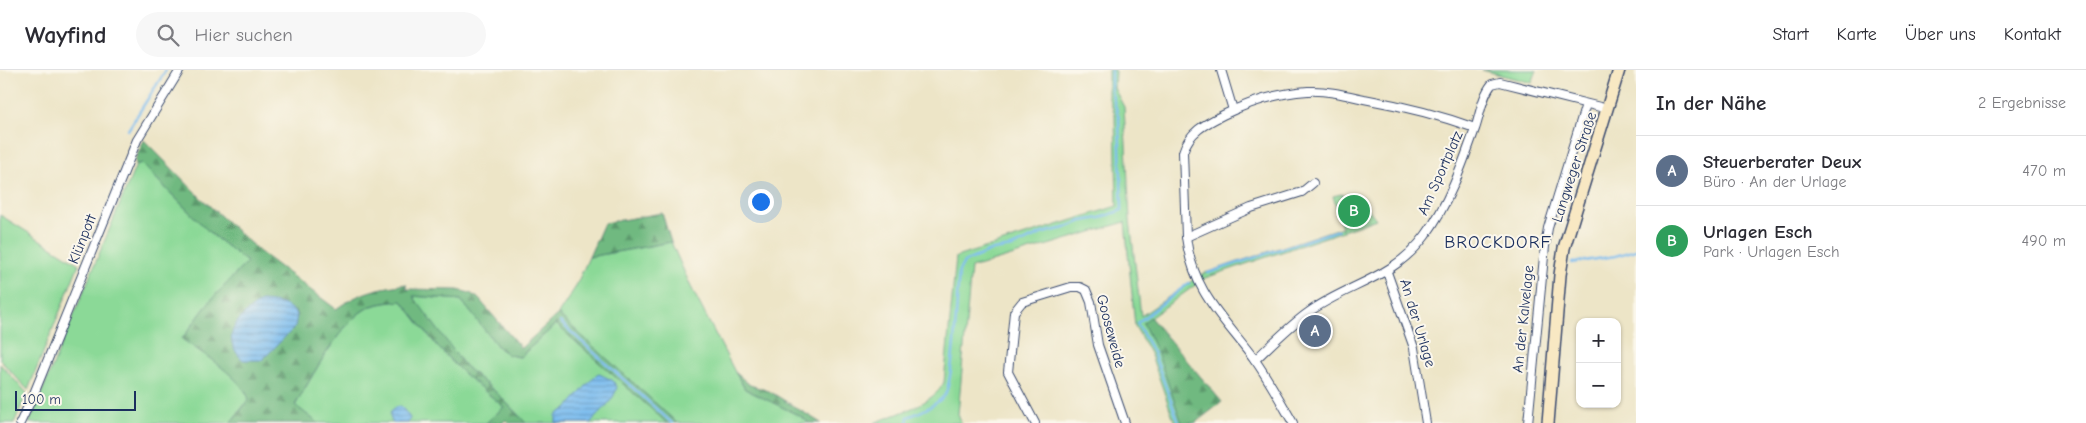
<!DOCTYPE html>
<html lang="de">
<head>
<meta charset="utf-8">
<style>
  :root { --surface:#fff; --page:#f7f7f7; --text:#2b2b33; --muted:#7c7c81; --line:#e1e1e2; --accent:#d1495b }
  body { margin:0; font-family:"Comic Neue",sans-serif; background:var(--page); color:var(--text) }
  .controls { position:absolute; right:15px; bottom:15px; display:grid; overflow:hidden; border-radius:10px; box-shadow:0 1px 4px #0004 }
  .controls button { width:45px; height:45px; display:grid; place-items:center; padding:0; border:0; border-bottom:1px solid var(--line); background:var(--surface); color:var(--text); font:25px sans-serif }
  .scale { position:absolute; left:15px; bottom:12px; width:121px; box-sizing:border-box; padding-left:5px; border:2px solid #1b2f5e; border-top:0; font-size:14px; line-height:18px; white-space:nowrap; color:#1b2f5e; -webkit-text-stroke:4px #fbf7ec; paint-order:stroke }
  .you { position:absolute; left:760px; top:131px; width:18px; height:18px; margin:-12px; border:4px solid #fff; border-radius:50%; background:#1a73e8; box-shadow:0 0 0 8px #1a73e833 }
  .badge { display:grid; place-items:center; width:32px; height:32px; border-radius:50%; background:var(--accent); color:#fff; font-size:16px; font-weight:700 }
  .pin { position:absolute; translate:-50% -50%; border:2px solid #fff; box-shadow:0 1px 5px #0006 }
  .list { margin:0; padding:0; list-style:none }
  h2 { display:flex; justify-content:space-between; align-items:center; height:65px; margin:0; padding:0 20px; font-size:21px }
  h2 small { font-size:16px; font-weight:400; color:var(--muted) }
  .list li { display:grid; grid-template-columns:32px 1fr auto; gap:15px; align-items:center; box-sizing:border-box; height:70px; padding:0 20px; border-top:1px solid var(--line) }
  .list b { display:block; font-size:19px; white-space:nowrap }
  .list p { margin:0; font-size:16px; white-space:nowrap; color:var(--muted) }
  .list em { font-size:16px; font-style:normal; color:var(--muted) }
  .icon { flex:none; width:28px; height:28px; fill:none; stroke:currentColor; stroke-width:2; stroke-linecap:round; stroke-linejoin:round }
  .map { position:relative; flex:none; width:1636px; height:353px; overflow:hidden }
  header { display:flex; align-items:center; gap:30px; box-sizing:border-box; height:70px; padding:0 25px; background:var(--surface); border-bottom:1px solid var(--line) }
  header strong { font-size:24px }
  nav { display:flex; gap:28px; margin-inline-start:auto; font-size:18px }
  .search { width:350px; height:45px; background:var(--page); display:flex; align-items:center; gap:12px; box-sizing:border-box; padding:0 18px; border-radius:28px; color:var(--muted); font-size:19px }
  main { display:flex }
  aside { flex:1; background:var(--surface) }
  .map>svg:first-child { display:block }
  .green { fill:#8bd997; stroke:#53847a }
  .forest { fill:url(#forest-firs); stroke:#46746f }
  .park { fill:url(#park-crowns); stroke:#53847a }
  .water { fill:url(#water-rules); stroke:#4a75a6 }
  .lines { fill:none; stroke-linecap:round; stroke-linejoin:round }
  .stream { stroke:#79bbee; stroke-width:2.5 }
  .street-casing { stroke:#3a4a6e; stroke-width:10 }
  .secondary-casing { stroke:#3a4a6e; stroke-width:14 }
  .street { stroke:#fff; stroke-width:8 }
  .secondary { stroke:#f8e8c3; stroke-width:11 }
  .labels { text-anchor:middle; stroke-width:4; stroke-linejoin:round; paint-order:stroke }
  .street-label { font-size:15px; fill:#1b2f5e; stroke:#fbf7ec }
  .quarter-label { font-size:18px; letter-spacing:1px; fill:#1b2f5e; stroke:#fbf7ec }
</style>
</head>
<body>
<header>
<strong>Wayfind</strong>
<div class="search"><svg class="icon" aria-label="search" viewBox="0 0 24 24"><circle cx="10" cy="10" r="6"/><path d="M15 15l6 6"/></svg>Hier suchen</div>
<nav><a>Start</a><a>Karte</a><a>Über uns</a><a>Kontakt</a></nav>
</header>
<main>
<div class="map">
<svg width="1636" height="353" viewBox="0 0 1636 353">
  <defs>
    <pattern id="forest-firs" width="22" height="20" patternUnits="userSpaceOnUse" patternTransform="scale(1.25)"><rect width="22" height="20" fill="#70b980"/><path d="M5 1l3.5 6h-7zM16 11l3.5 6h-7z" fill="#5b976c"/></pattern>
    <pattern id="park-crowns" width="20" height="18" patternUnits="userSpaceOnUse" patternTransform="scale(1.25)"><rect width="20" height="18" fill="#8bd997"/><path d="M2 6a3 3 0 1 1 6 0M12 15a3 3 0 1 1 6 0" fill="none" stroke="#77bb85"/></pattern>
    <pattern id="water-rules" width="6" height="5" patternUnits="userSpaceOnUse" patternTransform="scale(1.25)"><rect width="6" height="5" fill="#79bbee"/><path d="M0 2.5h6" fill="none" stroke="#6298c4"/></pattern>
  </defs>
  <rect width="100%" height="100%" fill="#fbf7ec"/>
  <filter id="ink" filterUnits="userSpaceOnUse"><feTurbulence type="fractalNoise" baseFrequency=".02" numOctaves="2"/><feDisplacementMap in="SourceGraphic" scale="10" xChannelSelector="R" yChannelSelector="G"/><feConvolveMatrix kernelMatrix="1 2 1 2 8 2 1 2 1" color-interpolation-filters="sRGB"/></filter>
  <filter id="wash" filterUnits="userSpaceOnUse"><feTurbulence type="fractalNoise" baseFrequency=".0096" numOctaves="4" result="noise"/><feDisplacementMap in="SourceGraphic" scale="20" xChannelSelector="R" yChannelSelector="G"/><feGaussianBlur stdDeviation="1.12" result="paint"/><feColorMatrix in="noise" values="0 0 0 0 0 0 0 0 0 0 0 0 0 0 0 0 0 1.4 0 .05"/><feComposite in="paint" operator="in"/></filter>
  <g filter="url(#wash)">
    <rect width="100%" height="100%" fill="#ede5c7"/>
    <g class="green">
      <path d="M1108,0H1115L1114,18L1124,37L1130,150L1141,246L1202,204L1342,157L1343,161L1205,208L1143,253L1157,282L1182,353H1175L1151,285L1135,256L1125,152L971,198L958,344L961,353H874C895,344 935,334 944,312L956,187L1117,136L1115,45L1108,26Z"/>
      <path d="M1482,0H1537L1532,13Z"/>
      <path d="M141,93L210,163L247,192L210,231L182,269C199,281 245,310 249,329L230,353H29L136,95Z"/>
      <path d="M0,145L79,194L28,320L0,290Z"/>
      <path d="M671,172L691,217L735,302L745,319L800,346L809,353H677L558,244L575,218L589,187Z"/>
      <path d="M412,226L461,230L499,278L509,285L520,287L556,254L667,353H526L498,324L465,296Z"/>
      <path d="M402,231L437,276L463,303L504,337L486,353H318L295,336C311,309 342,247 372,236C381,233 392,232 402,231Z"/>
      <path d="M0,294L27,323L14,353H0Z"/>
    </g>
    <g class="forest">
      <path d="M144,70L201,128L260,182L336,239C362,221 375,219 406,214L407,219L458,220L470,223L478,228L521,278L558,244L677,353H667L556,254L520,287L509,285L499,278L461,230L413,226L465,296L498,324L526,353H509L506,350L502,353H486L504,337L463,303L437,276L402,231C392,232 380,233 371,236C341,249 312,308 295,335L318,353H230L249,330C245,310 199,281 182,269L210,231L247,192L210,163L141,93L136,95L135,90Z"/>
      <path d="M662,143L671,172L589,187L604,153Z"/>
      <path d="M1150,247L1222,332L1195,353H1182L1157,282L1143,253Z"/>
      <path d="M735,302L750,315L769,321L821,353H809L800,346L745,319Z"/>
    </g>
    <path class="park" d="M1341,124L1364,133L1376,149L1343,161L1333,126Z"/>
    <g class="water">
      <path d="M261,231C275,232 288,233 297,245L295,257L262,290H243C218,266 238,247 261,231Z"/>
      <path d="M599,304L612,310L617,317C614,331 600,342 590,353H556V345L567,338L594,307Z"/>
      <path d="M401,336L410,348L408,353H393C387,345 391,337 401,336Z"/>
    </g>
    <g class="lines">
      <g class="stream">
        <path d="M128,60L166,0"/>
        <path d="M1572,193L1615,186L1636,180"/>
        <path d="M1208,203L1338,160"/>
        <path d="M560,252L672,353"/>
        <path d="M907,353L908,347C921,342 935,336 944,326C954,314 957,221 959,201L964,192L993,180L1012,177L1043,163L1065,158L1082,151L1100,148L1122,140L1119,48L1111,21V0"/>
        <path d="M1179,353L1153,282L1137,253L1189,213"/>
      </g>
    </g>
  </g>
  <g filter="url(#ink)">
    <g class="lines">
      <g class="street-casing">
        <g id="street">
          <path d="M1221,0L1233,40"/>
          <path d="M1186,167L1251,138L1302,122L1313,113"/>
          <path d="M1387,202L1414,278L1426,353"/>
          <path d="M1255,290C1272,274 1289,256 1309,242C1350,213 1393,209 1425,166C1448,135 1462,96 1475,59C1480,45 1482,26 1492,14L1500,12L1608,39"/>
          <path d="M20,353L33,326L137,70L180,0"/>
          <path d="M1035,353L1008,302L1014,242L1022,232L1071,217H1080L1086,220L1091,232L1098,275L1125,353"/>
          <path d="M1293,353C1281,332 1269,310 1255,290C1224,248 1193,223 1186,167L1183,82C1189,62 1205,54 1223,45C1249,32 1279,23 1308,21C1327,20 1346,25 1364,29C1403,36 1439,45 1475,58"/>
          <path d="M1528,353L1545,176L1548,158L1586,34"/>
        </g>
      </g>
      <g class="secondary-casing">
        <path id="secondary" d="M1548,353L1560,205L1564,178L1619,0"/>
      </g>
      <use href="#street" class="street"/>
      <use href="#secondary" class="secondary"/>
    </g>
  </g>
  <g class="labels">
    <g class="street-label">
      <text transform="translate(1574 97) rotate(-72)" y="5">Langweger Straße</text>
      <text transform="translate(1440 103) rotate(-66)" y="5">Am Sportplatz</text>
      <text transform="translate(82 169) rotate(-68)" y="5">Klünpott</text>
      <text transform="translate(1523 249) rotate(-84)" y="5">An der Kalvelage</text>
      <text transform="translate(1418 253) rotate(73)" y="5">An der Urlage</text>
      <text transform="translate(1111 261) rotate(75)" y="5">Gooseweide</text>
    </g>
    <g class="quarter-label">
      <text x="1498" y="178">BROCKDORF</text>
    </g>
  </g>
</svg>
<div class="controls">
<button>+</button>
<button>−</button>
</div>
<div class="scale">100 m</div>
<div class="you"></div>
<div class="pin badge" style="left:1315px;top:261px;background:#5c6f8a">A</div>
<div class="pin badge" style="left:1354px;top:141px;background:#2e9e5b">B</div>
</div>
<aside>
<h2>In der Nähe<small>2 Ergebnisse</small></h2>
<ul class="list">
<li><span class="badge" style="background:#5c6f8a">A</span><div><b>Steuerberater Deux</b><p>Büro · An der Urlage</p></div><em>470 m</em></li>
<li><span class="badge" style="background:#2e9e5b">B</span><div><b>Urlagen Esch</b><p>Park · Urlagen Esch</p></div><em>490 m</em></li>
</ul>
</aside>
</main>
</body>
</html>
